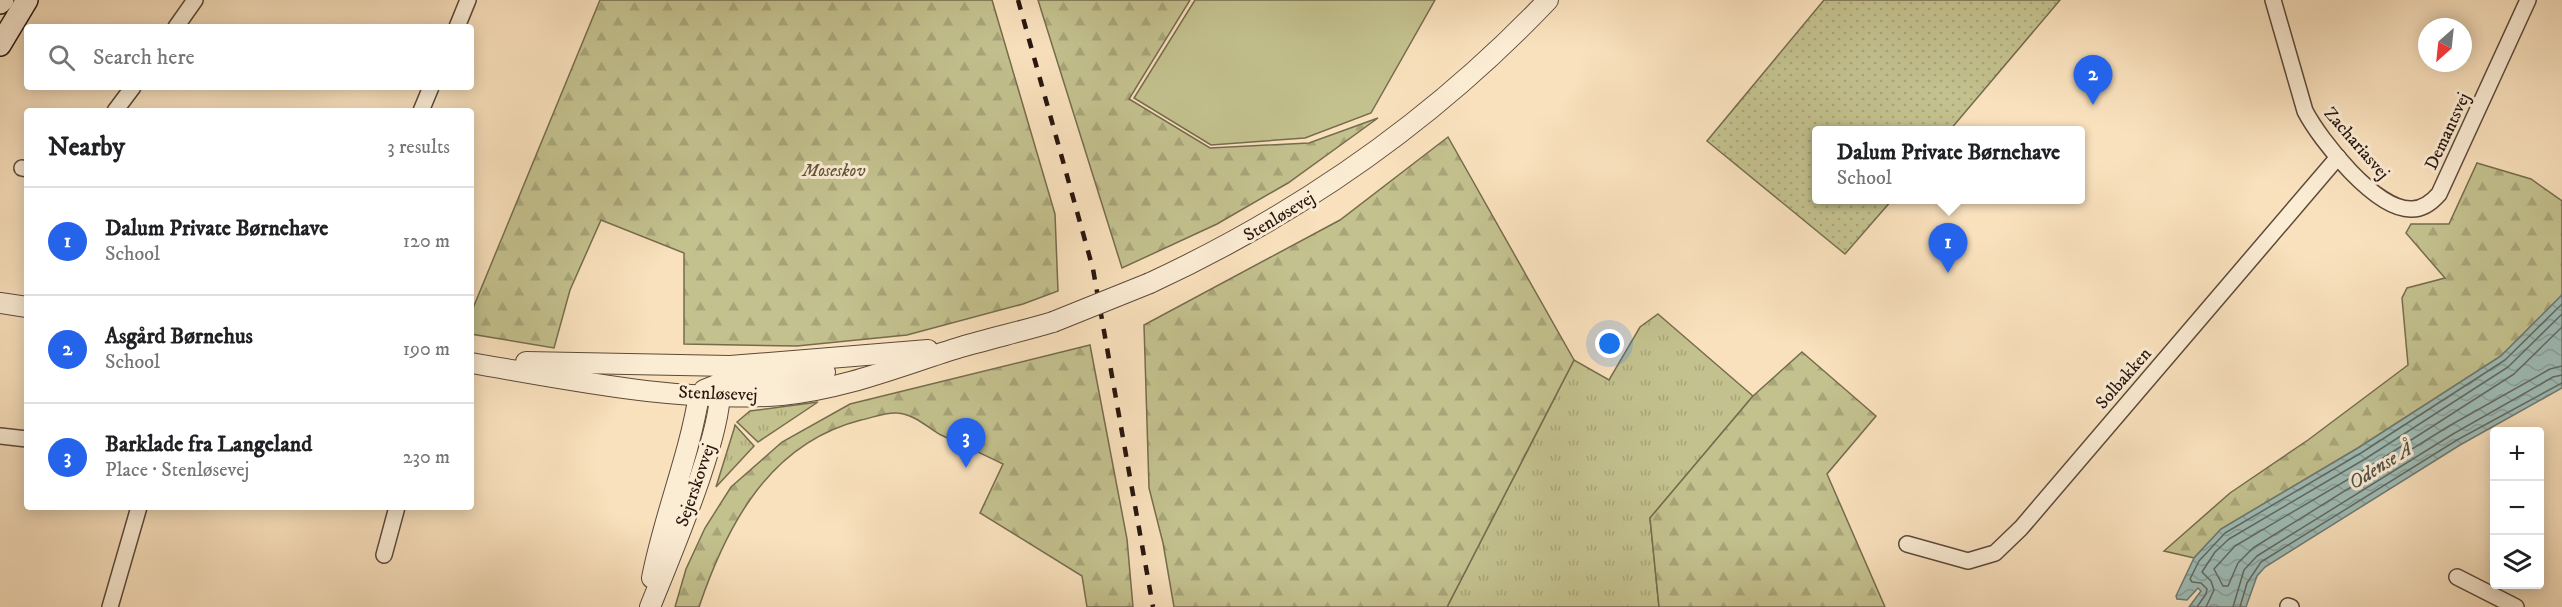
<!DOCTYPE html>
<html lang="en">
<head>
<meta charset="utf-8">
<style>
  :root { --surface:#fff; --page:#f2f2f2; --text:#202124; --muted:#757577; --line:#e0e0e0; --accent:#2563eb }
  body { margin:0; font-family:"IM FELL DW Pica",serif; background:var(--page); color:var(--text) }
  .controls { position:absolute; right:18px; bottom:18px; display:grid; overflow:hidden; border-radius:6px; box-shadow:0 3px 15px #0003 }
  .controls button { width:54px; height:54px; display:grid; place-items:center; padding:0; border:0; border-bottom:2px solid var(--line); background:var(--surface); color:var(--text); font:30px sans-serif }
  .compass { position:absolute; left:2418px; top:18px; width:54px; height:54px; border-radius:50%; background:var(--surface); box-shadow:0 3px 15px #0003; rotate:207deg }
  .you { position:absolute; left:1610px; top:344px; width:21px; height:21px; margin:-15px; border:4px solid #fff; border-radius:50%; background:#1a73e8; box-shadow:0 0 0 9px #1a73e833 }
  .badge { display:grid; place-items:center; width:39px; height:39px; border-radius:50%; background:var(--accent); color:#fff; font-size:20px; font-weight:700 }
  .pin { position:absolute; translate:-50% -50px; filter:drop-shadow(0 2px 3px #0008) }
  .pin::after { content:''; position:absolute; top:32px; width:21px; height:18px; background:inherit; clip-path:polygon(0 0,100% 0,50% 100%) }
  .popup { position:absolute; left:1812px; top:126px; width:273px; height:78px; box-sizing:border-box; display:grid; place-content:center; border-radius:6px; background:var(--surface); filter:drop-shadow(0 2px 4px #0005); font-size:20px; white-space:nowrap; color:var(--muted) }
  .popup b { font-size:22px; color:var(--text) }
  .popup::after { content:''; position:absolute; left:50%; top:100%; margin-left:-12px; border:12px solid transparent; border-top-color:var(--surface) }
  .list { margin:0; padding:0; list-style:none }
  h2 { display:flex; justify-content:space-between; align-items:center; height:78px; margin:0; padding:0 24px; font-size:26px }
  h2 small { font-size:20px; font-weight:400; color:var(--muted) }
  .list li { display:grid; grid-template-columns:39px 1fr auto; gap:18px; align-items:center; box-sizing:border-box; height:108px; padding:0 24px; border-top:2px solid var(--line) }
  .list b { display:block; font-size:22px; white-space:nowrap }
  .list p { margin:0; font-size:20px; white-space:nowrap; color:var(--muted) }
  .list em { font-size:20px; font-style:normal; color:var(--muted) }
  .icon { flex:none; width:33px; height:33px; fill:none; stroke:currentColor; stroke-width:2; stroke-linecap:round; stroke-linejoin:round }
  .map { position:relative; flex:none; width:2562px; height:607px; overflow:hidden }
  .search { position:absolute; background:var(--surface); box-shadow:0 3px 15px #0003; left:24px; top:24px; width:450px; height:66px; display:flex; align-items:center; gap:15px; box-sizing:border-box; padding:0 21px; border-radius:6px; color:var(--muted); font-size:22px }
  .panel { position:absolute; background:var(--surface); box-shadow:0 3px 15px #0003; left:24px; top:108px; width:450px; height:402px; border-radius:6px }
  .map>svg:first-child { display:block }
  .grass { fill:url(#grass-tufts); stroke:#766c4e; stroke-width:1.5 }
  .forest { fill:url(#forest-firs); stroke:#766c4e; stroke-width:1.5 }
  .park { fill:url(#park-dots); stroke:#766c4e; stroke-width:1.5 }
  .garden { fill:#c3c18e; stroke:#766c4e; stroke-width:1.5 }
  .water { fill:url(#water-waves); stroke:#6f7a73; stroke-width:1.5 }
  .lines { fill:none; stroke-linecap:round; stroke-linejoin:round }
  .shore { stroke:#646962; stroke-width:1.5 }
  .minor-casing { stroke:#5d493a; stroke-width:18 }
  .tertiary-casing { stroke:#5d493a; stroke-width:22 }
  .secondary-casing { stroke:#29160f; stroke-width:24 }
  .minor { stroke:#fbecd4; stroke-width:15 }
  .tertiary { stroke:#fbecd4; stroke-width:20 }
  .secondary { stroke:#fbecd4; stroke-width:21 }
  .rail { stroke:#29160f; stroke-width:4.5; stroke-dasharray:10 10; stroke-linecap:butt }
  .tertiary-bridge-casing { stroke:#5d493a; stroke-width:22; stroke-linecap:butt }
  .tertiary-bridge { stroke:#fbecd4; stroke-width:20 }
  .labels { text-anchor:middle; stroke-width:6; stroke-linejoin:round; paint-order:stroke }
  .street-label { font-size:18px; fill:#29160f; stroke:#fbecd4 }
  .park-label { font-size:18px; font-style:italic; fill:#5f523b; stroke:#fbecd4 }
  .water-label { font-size:20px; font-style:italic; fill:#525049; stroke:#fbecd4 }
</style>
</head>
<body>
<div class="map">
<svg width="2562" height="607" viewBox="0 0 2562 607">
  <defs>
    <pattern id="grass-tufts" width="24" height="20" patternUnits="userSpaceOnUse" patternTransform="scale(1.5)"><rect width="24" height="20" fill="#c3c18e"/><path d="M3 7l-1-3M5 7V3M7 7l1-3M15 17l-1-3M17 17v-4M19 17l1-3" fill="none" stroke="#a8a579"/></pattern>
    <pattern id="forest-firs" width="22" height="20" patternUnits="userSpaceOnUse" patternTransform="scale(1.5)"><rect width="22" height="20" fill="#c3c18e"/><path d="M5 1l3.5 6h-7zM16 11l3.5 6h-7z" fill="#a8a579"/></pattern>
    <pattern id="park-dots" width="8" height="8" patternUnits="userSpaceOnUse" patternTransform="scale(1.5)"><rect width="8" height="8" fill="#c3c18e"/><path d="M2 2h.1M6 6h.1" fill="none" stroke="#a8a579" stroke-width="1.8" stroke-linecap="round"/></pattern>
    <pattern id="water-waves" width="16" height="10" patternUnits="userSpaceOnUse" patternTransform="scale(1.5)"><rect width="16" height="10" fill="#9ebcb6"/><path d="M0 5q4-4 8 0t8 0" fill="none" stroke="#88a19b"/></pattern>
  </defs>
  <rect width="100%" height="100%" fill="#f9e1bd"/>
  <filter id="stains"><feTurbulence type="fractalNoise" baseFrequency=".00333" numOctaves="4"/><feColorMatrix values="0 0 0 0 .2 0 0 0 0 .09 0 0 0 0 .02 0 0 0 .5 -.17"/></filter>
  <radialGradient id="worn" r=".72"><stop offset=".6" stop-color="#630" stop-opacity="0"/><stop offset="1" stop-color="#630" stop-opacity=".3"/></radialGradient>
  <g class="grass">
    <path d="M1658,314L1753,396L1650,518L1659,607H1447L1574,360L1609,380L1640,327Z"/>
    <path d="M818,402L758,442L737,422L750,411Z"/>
    <path d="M735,425L754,446L716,487L734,429Z"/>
  </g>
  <g class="forest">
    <path d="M600,0H992L1055,214L1058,291L1023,304L907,335L797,346L684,344V253L601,220L570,290L554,348L471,334V313Z"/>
    <path d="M1038,0H1190L1129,99L1210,148L1309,143L1378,118L1288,183L1217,224L1122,268Z"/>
    <path d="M1448,137L1574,360L1447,607H1174L1163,543L1149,488L1144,325L1340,220Z"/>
    <path d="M2477,163L2531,179L2562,201V295L2501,356L2358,448L2221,529L2194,558L2164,551L2230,493L2308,440L2408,365L2402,298L2407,288L2445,278L2406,233L2411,224H2449Z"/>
    <path d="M1090,345L1127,539L1133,607H1087L1082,576L980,513L1003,464C983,454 962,445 941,435C927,427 914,414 897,413C886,412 871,418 861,420C770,443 727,524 699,607H675L686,569L705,528L731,487L782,442L850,404Z"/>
    <path d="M1802,352L1876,416L1827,474L1885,607H1659L1650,518L1753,396Z"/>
  </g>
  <path class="park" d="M1824,0H2060L1950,130H1816V200H1892L1845,254L1707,141Z"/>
  <path class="garden" d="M1195,0H1435L1371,113L1305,138L1211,145L1134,98Z"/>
  <path class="water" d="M2562,295V388L2460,445L2265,567L2257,576L2246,607H2189L2201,591L2198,588L2187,600L2177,599L2176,596L2194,558L2221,529L2358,448L2501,356Z"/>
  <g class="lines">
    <g class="shore">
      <path d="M2562,327L2514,374L2369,467L2235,546L2214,569L2223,586H2228L2238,563L2253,548L2449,426L2550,369L2562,366"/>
      <path d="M2197,607L2206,594L2207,589L2201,583L2192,582L2190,579L2199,561L2225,533L2361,453L2505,360L2562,304"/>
      <path d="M2206,607L2214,590L2211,581L2202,572L2215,552L2229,539L2365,459L2508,367L2562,314"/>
      <path d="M2233,607L2244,570L2257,556L2453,434L2553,377L2562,375"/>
      <path d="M2240,607L2247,583L2261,562L2457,440L2562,383"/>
    </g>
    <g class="minor-casing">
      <g id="minor">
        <path d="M2273,0L2305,111C2320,140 2376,211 2412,209C2423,209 2432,202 2439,194L2528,0"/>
        <path d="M176,27L195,0"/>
        <path d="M457,27L468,0"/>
        <path d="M115,111L133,87"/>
        <path d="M421,111L431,87"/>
        <path d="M22,168L27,169"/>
        <path d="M0,436L27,439"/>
        <path d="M1907,544L1968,561L1995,553L2021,528L2338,157"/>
        <path d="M384,555L397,507"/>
        <path d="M2457,577L2516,607"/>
        <path d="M2288,606L2291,607"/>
        <path d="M110,607L139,507"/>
      </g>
    </g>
    <g class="tertiary-casing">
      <g id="tertiary">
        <path d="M1150,283C1301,213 1433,121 1548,0"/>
        <path d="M0,303L27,307"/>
        <path d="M526,362L730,366L928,350"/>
        <path d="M471,363C572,380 679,403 782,395C845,389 902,365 961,347C992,338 1023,331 1053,322"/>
        <path d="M704,390L719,384L825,372"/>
        <path d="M652,578C664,516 689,457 699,395"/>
        <path d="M650,607C667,564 728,423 719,383"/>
      </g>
    </g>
    <g class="secondary-casing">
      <g id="secondary">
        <path d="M0,3L3,0"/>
        <path d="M0,45L27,0"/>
      </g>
    </g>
    <use href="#minor" class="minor"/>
    <use href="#tertiary" class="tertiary"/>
    <use href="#secondary" class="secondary"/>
    <path class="rail" d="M1018,0L1093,269L1153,607"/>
    <g class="tertiary-bridge-casing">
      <path id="tertiary-bridge" d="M1053,322L1150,283"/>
    </g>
    <use href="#tertiary-bridge" class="tertiary-bridge"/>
  </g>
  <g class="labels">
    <g class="street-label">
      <text transform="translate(2447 131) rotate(-65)" y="6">Demantsvej</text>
      <text transform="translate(2357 143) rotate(49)" y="6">Zachariasvej</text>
      <text transform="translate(1279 216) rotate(-31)" y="6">Stenløsevej</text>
      <text transform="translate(2123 378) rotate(-49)" y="6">Solbakken</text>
      <text transform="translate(718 393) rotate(2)" y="6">Stenløsevej</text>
      <text transform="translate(695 485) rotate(-71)" y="6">Sejerskovvej</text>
    </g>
    <g class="park-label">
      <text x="834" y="176">Moseskov</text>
    </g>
    <g class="water-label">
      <text transform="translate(2380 465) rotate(-32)" y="7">Odense Å</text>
    </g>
  </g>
  <rect width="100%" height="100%" filter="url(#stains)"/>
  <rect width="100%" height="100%" fill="url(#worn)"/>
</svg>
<div class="controls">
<button>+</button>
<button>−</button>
<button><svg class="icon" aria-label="layers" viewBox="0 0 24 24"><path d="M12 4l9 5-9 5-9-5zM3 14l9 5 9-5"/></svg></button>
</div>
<svg class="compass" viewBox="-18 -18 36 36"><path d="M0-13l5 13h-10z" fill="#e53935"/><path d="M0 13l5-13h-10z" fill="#757577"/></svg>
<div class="you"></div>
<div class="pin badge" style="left:1948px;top:273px">1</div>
<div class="popup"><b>Dalum Private Børnehave</b>School</div>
<div class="pin badge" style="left:2093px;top:105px">2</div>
<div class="pin badge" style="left:966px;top:468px">3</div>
<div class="search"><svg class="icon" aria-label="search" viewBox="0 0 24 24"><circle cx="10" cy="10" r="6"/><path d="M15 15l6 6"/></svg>Search here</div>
<section class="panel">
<h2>Nearby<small>3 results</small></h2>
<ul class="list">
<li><span class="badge">1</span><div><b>Dalum Private Børnehave</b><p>School</p></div><em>120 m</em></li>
<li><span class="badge">2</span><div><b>Asgård Børnehus</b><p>School</p></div><em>190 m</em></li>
<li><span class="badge">3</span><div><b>Barklade fra Langeland</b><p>Place · Stenløsevej</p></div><em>230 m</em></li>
</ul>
</section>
</div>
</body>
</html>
